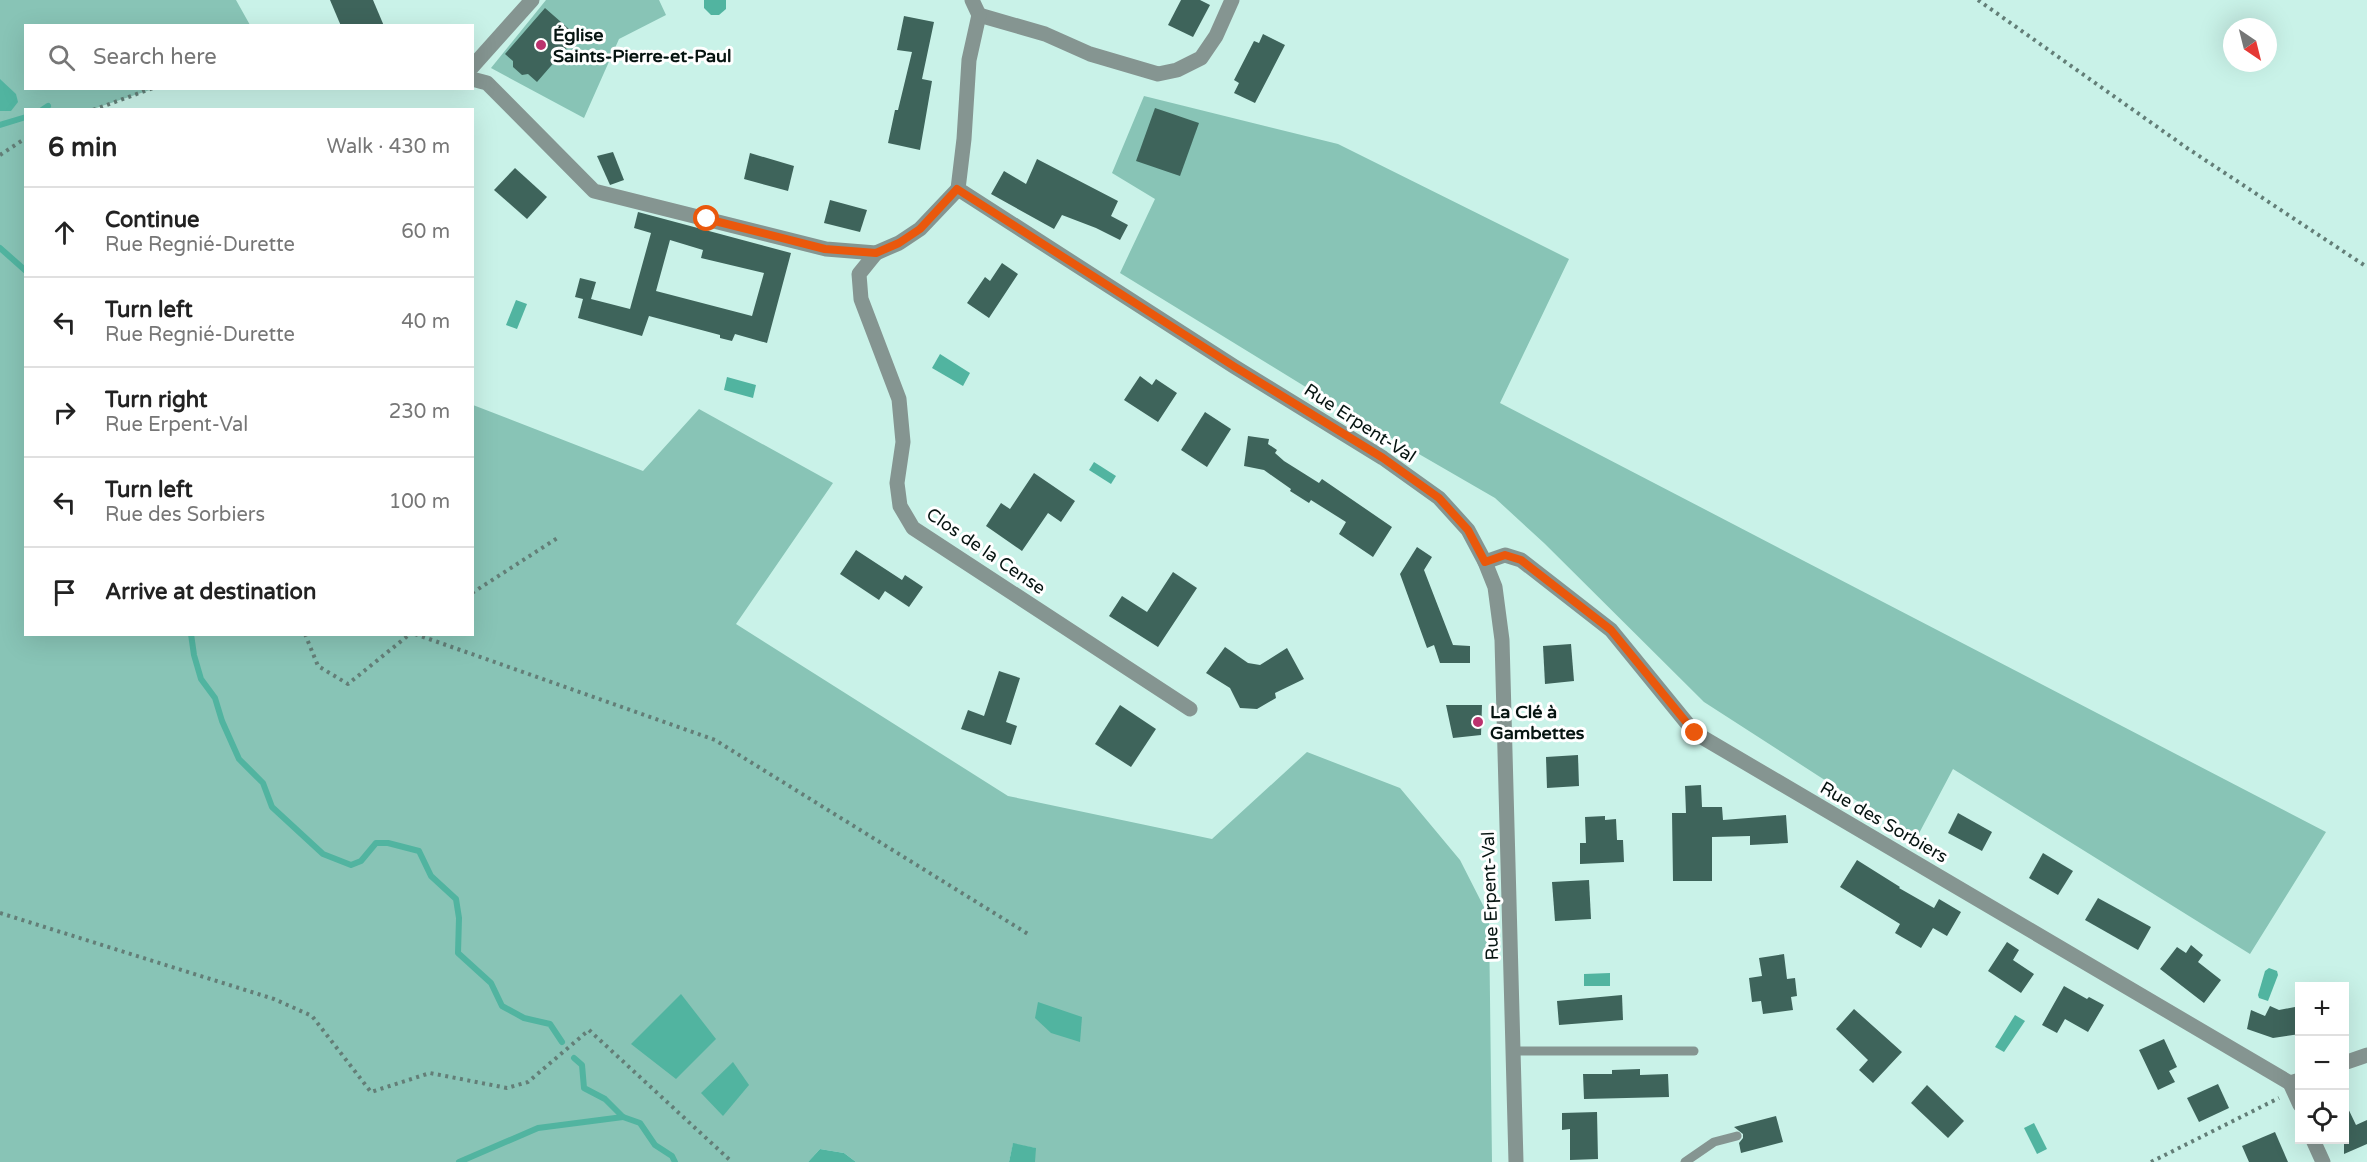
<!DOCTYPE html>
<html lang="en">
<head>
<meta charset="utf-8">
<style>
  :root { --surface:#fff; --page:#f2f2f2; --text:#222; --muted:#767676; --line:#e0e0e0 }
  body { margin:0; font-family:"Varela Round",sans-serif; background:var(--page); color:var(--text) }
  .controls { position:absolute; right:18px; bottom:18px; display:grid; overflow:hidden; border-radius:0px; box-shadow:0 6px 24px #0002 }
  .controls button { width:54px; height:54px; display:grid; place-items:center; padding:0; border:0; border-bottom:2px solid var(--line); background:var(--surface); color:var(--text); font:30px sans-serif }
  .compass { position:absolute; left:2223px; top:18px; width:54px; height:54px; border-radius:50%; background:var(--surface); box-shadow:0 6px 24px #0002; rotate:145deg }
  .stop { position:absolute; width:18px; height:18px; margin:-14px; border:4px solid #ea580c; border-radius:50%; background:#fff }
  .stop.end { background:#ea580c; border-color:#fff; box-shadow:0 2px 6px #0008 }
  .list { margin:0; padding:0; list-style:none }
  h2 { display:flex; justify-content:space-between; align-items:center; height:78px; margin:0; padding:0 24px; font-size:26px }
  h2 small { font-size:20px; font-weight:400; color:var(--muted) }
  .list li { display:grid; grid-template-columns:39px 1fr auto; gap:18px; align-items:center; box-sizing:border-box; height:90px; padding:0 24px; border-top:2px solid var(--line) }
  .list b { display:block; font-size:22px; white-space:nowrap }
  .list p { margin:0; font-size:20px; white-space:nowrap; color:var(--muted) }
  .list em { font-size:20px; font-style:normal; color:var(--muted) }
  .icon { flex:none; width:33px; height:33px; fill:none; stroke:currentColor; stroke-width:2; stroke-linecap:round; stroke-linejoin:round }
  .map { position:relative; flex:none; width:2367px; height:1162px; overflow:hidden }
  .search { position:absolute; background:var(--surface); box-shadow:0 6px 24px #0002; left:24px; top:24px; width:450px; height:66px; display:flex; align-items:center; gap:15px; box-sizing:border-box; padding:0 21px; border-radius:0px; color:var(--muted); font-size:22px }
  .panel { position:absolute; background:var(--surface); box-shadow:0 6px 24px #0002; left:24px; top:108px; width:450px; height:528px; border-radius:0px }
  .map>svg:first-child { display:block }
  .green { fill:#88c4b6 }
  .water { fill:#51b4a0 }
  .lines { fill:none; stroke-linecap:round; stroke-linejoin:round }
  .stream { stroke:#51b4a0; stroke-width:6 }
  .building { fill:#3e645b; fill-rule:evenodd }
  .path { stroke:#637e77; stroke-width:4; stroke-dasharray:3 4.5; stroke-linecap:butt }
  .service { stroke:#859591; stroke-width:9 }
  .minor { stroke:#859591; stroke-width:15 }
  .tertiary { stroke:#859591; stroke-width:15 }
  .route { stroke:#ea580c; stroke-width:8 }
  .poi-dot { fill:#bb326e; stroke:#fff; stroke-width:2 }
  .labels { text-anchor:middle; stroke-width:6; stroke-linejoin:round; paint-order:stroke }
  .poi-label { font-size:18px; font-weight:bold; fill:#061411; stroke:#fff; text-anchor:start }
  .street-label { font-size:18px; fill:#061411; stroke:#fff }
</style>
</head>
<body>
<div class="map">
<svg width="2367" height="1162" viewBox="0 0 2367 1162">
  <rect width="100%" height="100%" fill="#c9f2e8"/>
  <g class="green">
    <path d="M0,0H236L250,25L26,26V88L153,89L93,109L26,110V634H472L473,405L643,471L699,409L833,483L736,624L1008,796L1212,839L1307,752L1400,788L1460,860L1489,917L1492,1162H1035V1148L1013,1144L1009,1162H856L844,1153L820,1149L808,1162H0Z"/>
    <path d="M546,0H659L666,15L619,39L584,118L491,68Z"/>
    <path d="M1144,96L1338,144L1569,259L1500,403L2326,832L2250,954L1953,769L1916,839L1704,702L1544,543L1495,498L1348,413L1120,273L1155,199L1112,173Z"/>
  </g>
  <g class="water">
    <path d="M704,0H726V9L719,15H711L704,8Z"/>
    <path d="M0,79L16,94L18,102L11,111H0Z"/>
    <path d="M516,300L527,304L517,329L506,325Z"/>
    <path d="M940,354L970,373L963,386L932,368Z"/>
    <path d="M727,377L756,385L753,398L724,390Z"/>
    <path d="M1094,462L1116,476L1111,484L1089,470Z"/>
    <path d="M2269,968L2277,971L2278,975L2268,1001L2259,998L2258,995L2265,971Z"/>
    <path d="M1610,973V986H1584V974Z"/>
    <path d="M681,994L716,1039L676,1079L631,1044Z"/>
    <path d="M1038,1002L1082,1017L1080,1042L1051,1033L1035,1018Z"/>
    <path d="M2015,1015L2025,1021L2004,1052L1995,1047Z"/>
    <path d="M733,1062L749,1085L723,1116L701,1093Z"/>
    <path d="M2034,1123L2047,1149L2037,1154L2024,1128Z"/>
    <path d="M1013,1143L1036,1148L1035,1162H1009Z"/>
    <path d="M820,1149L844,1153L856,1162H808Z"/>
  </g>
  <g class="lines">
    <g class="stream">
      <path d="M42,110L48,106"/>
      <path d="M0,125L26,117"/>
      <path d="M0,248L26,271"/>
      <path d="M191,634L194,655L201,679L215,698L222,721L239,759L263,783L272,807L323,854L351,865L361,861L376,843H388L419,851L431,876L456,899L459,918L458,953L491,983L502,1006L524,1018L550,1024L562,1042"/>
      <path d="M574,1058L582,1065L584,1088L605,1099L623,1117L640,1123L655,1145L672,1156L675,1162"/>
      <path d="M459,1162L538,1128L623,1117"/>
    </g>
  </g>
  <g class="building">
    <path d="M330,0H373L384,26H341Z"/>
    <path d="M1181,0H1200L1210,5L1193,37L1168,25Z"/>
    <path d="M545,8L577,36L537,82L528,74L522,75L513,67V61L505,54Z"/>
    <path d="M904,16L934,22L922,79L932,81L920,150L888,143L895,110H898L912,52L897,50Z"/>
    <path d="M1263,34L1285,45L1255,103L1234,93L1239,83L1234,80L1254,41L1259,43Z"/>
    <path d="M1155,108L1199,123L1180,176L1136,161Z"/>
    <path d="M613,152L624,180L610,185L597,156Z"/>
    <path d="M750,153L794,166L788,191L744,179Z"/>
    <path d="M1037,159L1118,201L1111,216L1128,225L1120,240L1096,228L1062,215L1054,229L991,194L1004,171L1026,184Z"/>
    <path d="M515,168L547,197L527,219L494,190Z"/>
    <path d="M830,200L867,210L860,232L824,223Z"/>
    <path d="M638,212L791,253L767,343L735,334L732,341L720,338V335L649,316L642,336L578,318L583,299L575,297L580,278L596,282L591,299L630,309L651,233L634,228ZM670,240L703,250L701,258L764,273L752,316L656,291Z"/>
    <path d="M1002,263L1018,274L989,318L967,303L985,277L990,281Z"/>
    <path d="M1140,376L1152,385L1156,379L1177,393L1158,422L1124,400Z"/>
    <path d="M1205,412L1231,429L1207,467L1181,450Z"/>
    <path d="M1248,436L1269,439L1268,444L1277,450L1275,453L1284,461L1319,483L1322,479L1392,527L1373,557L1339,534L1346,522L1311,500L1309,503L1290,491L1291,489L1264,470L1244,466Z"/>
    <path d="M1034,473L1075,501L1061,522L1048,513L1022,551L986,526L1001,503L1010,509Z"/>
    <path d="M1417,547L1432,557L1424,570L1453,645L1470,646V663H1440L1434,645L1427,648L1400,574Z"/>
    <path d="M856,550L902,580L905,575L923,587L909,607L885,591L879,600L840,574Z"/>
    <path d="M1173,572L1197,588L1158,647L1109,616L1122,596L1147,612Z"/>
    <path d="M1571,644L1574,681L1545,684L1543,646Z"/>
    <path d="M1225,647L1248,663L1260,665L1287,648L1304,679L1275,693L1276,698L1257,709L1240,708L1230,688L1206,673Z"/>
    <path d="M999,671L1020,678L1006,722L1017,726L1011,745L961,729L968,710L984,716Z"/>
    <path d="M1120,705L1156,729L1131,767L1095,744Z"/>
    <path d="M1446,705H1482L1481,735L1453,738Z"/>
    <path d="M1578,755L1579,786L1547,788L1546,757Z"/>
    <path d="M1701,785L1702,807H1722L1723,820L1786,815L1788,843L1750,845V836L1712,837V881H1673L1672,813H1686L1685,786Z"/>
    <path d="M1958,813L1992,832L1982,851L1948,833Z"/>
    <path d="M1605,816V820L1616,819L1617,840H1623L1624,862L1580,864V843H1586L1585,817Z"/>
    <path d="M2043,853L2073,871L2058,895L2029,878Z"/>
    <path d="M1857,860L1900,887L1899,888L1934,908L1939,899L1961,912L1947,936L1933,928L1921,948L1895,933L1900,924L1840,887Z"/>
    <path d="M1589,880L1591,919L1555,921L1552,882Z"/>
    <path d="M2098,898L2151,927L2138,950L2085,920Z"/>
    <path d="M2007,942L2019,950L2013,960L2034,974L2021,993L1988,971Z"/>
    <path d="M2191,945L2203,955L2198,962L2221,980L2204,1003L2160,969L2177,947L2186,953Z"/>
    <path d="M1784,954L1787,979L1795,978L1797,996L1791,997L1793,1010L1763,1014L1761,1001L1752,1002L1749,978L1762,976L1759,958Z"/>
    <path d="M2064,986L2087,999L2089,997L2104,1005L2088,1032L2065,1019L2057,1033L2042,1025Z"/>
    <path d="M1622,995L1623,1020L1559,1025L1557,1001Z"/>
    <path d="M2270,1006L2279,1010L2300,1006V1034L2273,1038L2247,1029L2251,1010L2265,1016Z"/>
    <path d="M1854,1009L1902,1052L1873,1083L1859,1070L1868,1060L1836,1029Z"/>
    <path d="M2164,1039L2177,1067L2169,1071L2175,1082L2158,1090L2139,1050Z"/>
    <path d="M1640,1069V1075L1668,1074L1669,1097L1584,1099L1583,1074H1612V1070Z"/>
    <path d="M2218,1084L2229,1108L2199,1122L2187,1098Z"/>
    <path d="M1927,1085L1964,1121L1948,1138L1911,1103Z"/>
    <path d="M2344,1100L2356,1125L2367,1120V1144L2344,1154Z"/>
    <path d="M1597,1112L1598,1159L1570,1160V1129L1562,1130V1113Z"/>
    <path d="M1776,1116L1783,1142L1741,1153L1739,1143L1743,1138V1134L1734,1127Z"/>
    <path d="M2275,1132L2288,1162H2249L2242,1146Z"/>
  </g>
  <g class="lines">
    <g class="path">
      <path d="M1978,0L2187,148L2367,267"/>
      <path d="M93,110L153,88"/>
      <path d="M0,155L26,138"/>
      <path d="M472,593L559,537"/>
      <path d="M305,634L318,666L348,684L410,634"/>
      <path d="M415,634L715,740L1028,934"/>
      <path d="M0,913L274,999L312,1016L371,1092L430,1073L507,1088L528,1082L589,1030L732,1162"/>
      <path d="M2151,1162L2279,1098"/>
    </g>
    <g class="service">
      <path d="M1513,1051H1694"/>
      <path d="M1685,1162L1714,1142L1737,1136"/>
    </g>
    <g class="minor">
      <path d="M979,15L1045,34L1090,54L1158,74L1177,70L1201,58L1216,36L1232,0"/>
      <path d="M472,67L532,0"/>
      <path d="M472,79L487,83L594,191L826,249L876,253L899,243L920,229L958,189"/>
      <path d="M876,253L859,274L861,299L899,399L903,442L897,483L900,506L913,528L1190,709"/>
      <path d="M1485,562L1505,555L1521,560L1611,630L1695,733L2290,1083L2300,1080"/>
      <path d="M2344,1063L2367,1055"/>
      <path d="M2290,1083L2300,1105"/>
      <path d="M2313,1140L2323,1162"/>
    </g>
    <path class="tertiary" d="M972,0L979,15L969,60L964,139L958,189L1235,367L1383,458L1439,498L1468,530L1485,562L1495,587L1502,640L1516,1162"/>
  </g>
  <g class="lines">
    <path class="route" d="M707,219L825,249L876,253L899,243L920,229L957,189L1235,367L1383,458L1439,498L1468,530L1485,562L1505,555L1521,560L1611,630L1695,733"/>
  </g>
  <g class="poi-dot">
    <circle cx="541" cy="45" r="6"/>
    <circle cx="1478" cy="722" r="6"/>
  </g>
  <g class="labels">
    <g class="poi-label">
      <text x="553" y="41">Église<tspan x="553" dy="21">Saints-Pierre-et-Paul</tspan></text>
      <text x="1490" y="718">La Clé à<tspan x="1490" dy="21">Gambettes</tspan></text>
    </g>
    <g class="street-label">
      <text transform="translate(1360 423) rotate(33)" y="6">Rue Erpent-Val</text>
      <text transform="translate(986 551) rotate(34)" y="6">Clos de la Cense</text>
      <text transform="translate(1884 822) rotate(30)" y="6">Rue des Sorbiers</text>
      <text transform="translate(1490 896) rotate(-92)" y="6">Rue Erpent-Val</text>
    </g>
  </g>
</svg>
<div class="controls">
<button>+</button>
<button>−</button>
<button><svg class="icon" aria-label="locate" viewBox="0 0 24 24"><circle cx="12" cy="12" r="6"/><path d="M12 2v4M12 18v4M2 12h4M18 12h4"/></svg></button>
</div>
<svg class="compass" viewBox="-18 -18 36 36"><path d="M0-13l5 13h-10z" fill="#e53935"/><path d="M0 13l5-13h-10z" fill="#767676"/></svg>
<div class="stop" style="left:707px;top:219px"></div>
<div class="stop end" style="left:1695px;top:733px"></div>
<div class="search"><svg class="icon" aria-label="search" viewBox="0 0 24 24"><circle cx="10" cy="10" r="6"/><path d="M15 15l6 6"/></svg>Search here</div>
<section class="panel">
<h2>6 min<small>Walk · 430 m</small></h2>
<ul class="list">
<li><svg class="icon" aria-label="ahead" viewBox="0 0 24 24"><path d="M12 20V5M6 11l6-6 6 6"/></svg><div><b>Continue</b><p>Rue Regnié-Durette</p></div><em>60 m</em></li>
<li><svg class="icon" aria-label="left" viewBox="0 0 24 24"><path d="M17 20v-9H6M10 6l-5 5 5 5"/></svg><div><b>Turn left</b><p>Rue Regnié-Durette</p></div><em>40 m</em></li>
<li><svg class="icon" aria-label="right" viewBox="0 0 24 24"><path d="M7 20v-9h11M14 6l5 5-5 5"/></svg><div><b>Turn right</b><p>Rue Erpent-Val</p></div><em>230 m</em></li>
<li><svg class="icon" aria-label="left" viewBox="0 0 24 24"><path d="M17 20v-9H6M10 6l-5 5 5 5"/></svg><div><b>Turn left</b><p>Rue des Sorbiers</p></div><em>100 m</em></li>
<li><svg class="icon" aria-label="arrive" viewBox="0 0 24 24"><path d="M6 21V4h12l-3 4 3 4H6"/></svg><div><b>Arrive at destination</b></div></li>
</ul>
</section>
</div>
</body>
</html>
